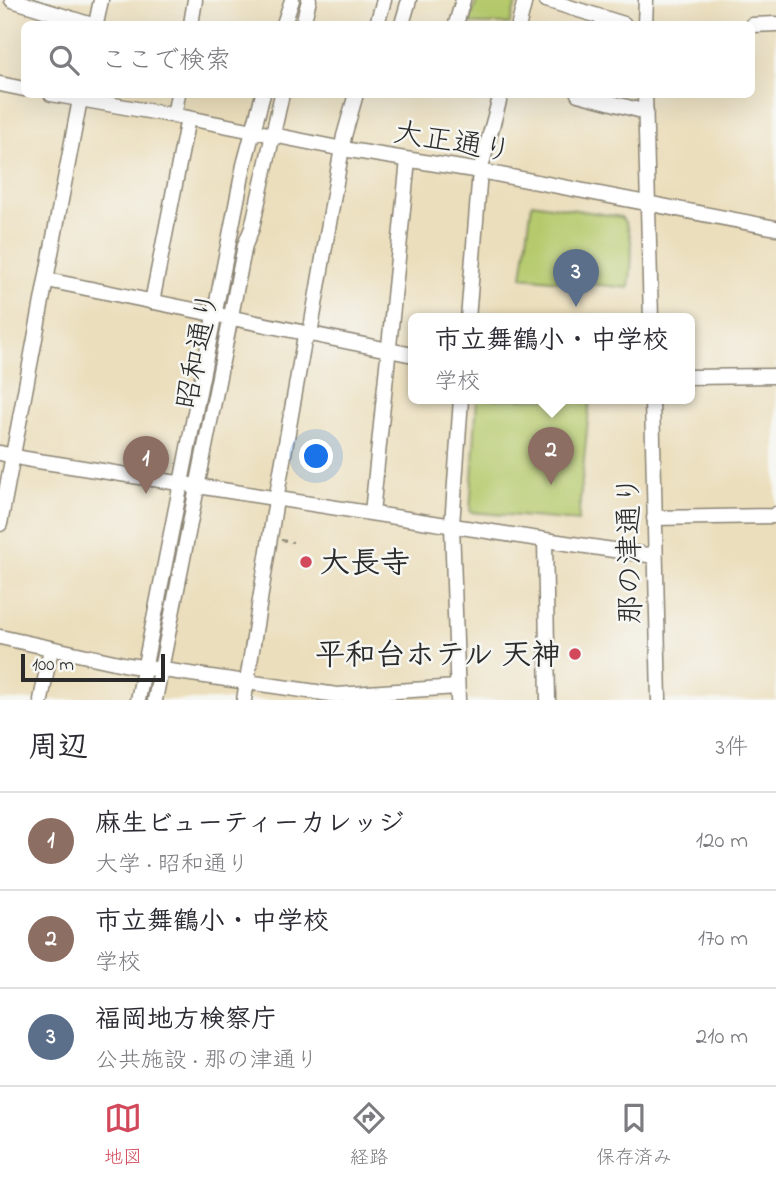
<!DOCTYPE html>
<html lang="ja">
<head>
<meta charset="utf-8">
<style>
  :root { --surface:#fff; --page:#f7f7f7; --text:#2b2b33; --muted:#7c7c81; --line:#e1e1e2; --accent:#d1495b }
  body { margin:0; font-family:"Indie Flower","Klee One",sans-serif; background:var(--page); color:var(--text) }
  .scale { position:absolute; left:21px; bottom:18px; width:144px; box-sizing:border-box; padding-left:7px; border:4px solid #2b2b2b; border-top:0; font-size:19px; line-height:24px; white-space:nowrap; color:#2b2b2b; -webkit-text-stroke:5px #f6f6f2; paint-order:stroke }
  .you { position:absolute; left:317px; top:457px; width:24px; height:24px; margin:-18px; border:5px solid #fff; border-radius:50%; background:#1a73e8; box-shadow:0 0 0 10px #1a73e833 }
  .badge { display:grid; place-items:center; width:46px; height:46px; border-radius:50%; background:var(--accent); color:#fff; font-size:23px; font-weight:700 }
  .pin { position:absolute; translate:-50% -58px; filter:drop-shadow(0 2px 4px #0008) }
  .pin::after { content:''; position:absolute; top:37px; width:24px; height:21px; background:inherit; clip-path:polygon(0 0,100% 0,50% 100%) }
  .popup { position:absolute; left:408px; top:313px; width:287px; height:91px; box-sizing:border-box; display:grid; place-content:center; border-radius:10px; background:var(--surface); filter:drop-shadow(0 2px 5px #0005); font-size:23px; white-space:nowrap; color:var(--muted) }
  .popup b { font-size:26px; color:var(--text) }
  .popup::after { content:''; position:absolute; left:50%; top:100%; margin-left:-14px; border:14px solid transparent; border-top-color:var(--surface) }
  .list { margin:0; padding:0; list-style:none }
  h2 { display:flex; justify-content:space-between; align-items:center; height:91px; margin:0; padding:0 28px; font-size:30px }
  h2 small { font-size:23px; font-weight:400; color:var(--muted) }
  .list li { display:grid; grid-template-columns:46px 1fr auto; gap:21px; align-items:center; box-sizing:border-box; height:98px; padding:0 28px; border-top:2px solid var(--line) }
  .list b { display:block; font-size:26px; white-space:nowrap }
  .list p { margin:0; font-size:23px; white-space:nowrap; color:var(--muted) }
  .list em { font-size:23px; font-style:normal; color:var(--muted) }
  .icon { flex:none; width:38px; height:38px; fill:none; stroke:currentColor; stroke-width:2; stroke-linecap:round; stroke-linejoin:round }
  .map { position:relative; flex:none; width:776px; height:700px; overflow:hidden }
  .search { position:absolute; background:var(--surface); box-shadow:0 7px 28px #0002; left:21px; right:21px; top:21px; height:77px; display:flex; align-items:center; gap:18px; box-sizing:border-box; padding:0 24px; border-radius:10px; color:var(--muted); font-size:26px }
  .sheet { height:385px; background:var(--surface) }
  nav { display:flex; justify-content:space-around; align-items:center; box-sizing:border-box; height:98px; border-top:2px solid var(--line); background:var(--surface); font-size:19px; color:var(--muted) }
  nav a { display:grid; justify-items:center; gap:4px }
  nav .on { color:var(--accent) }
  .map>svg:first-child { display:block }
  .grass { fill:#b6ca6d; stroke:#707a4c; stroke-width:2 }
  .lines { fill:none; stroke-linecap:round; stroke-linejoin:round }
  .minor-casing { stroke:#8b8474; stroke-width:17 }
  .path { stroke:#8b8474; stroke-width:2; stroke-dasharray:5 5; stroke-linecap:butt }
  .minor { stroke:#fff; stroke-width:14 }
  .poi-dot { fill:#d1495b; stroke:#f6f6f2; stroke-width:2.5 }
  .labels { text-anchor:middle; stroke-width:5; stroke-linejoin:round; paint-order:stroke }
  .street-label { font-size:30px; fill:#2b2b2b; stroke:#f6f6f2 }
  .poi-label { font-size:30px; font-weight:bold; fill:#2b2b2b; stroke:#f6f6f2; text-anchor:start }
</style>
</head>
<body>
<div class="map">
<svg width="776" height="700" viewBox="0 0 776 700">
  <rect width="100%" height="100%" fill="#f6f6f2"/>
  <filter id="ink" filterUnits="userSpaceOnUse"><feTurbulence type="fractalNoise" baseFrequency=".0143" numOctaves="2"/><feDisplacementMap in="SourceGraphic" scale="14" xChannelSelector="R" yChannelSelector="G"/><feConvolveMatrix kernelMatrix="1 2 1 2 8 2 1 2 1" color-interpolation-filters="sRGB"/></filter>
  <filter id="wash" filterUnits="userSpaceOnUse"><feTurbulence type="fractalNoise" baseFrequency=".00686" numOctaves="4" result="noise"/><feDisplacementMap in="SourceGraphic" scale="28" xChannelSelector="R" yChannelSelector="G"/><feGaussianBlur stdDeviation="1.57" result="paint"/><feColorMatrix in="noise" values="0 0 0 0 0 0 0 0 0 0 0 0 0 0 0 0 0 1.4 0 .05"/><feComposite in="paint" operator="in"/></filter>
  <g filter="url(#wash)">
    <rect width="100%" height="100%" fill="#ebdebc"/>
    <g class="grass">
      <path d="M477,0H517L510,24H469Z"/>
      <path d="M532,203L621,217C637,234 631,266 629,288L522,277Z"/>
      <path d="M218,334H220L193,461Z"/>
      <path d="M477,399H590L578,521L470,512Z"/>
      <path d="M184,504L186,505L154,656Z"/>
    </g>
  </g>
  <g filter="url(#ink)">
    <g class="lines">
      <g class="minor-casing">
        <g id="minor">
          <path d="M12,0L89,24"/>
          <path d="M546,0L624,24"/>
          <path d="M96,24L101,0"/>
          <path d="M191,24L195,0"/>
          <path d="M284,24L292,0"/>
          <path d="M303,24L309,0"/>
          <path d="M377,24L384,0"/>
          <path d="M402,24L409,0"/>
          <path d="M456,24L463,0"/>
          <path d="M519,24L525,0"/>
          <path d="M645,24L646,0"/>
          <path d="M752,25L776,24"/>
          <path d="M0,84L24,89"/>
          <path d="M51,94L188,118L343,149L480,171L776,228"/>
          <path d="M578,94L646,112"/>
          <path d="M645,94L651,319"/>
          <path d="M174,116L178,94"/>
          <path d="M47,280L413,355"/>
          <path d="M152,302L188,118"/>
          <path d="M468,319L480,171L501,94"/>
          <path d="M689,377L776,376"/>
          <path d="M652,399L659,700"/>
          <path d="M0,453L26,459C236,492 445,526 655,556"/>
          <path d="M372,513L408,160"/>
          <path d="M654,518L775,516L776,514"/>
          <path d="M0,524L81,94"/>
          <path d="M545,541L548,700"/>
          <path d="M0,637L128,665L337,695L457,687"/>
          <path d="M41,700L51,648"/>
          <path d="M138,700L244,165L263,94"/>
          <path d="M155,700L245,245L252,228L282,94"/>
          <path d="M244,700L276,500L304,341L310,334L344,136L356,94"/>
          <path d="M458,700L452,525L461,399"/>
        </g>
      </g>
      <path class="path" d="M281,540L293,542"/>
      <use href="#minor" class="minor"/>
    </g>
  </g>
  <g class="poi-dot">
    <circle cx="306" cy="562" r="7"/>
    <circle cx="575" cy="654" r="7"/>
  </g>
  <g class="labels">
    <g class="street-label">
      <text transform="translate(453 141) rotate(10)" y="10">大正通り</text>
      <text transform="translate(197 350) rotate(-79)" y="10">昭和通り</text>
      <text transform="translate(629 550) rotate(-91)" y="10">那の津通り</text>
    </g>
    <g class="poi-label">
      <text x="320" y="572">大長寺</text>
      <text x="561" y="664" text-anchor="end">平和台ホテル 天神</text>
    </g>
  </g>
</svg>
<div class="scale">100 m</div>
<div class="you"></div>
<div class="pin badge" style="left:146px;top:494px;background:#8d6e63">1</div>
<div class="pin badge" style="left:551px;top:485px;background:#8d6e63">2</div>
<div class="popup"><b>市立舞鶴小・中学校</b>学校</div>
<div class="pin badge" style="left:576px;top:307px;background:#5c6f8a">3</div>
<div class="search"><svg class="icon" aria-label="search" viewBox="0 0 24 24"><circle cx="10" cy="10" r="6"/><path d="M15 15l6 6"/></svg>ここで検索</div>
</div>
<section class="sheet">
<h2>周辺<small>3件</small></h2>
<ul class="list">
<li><span class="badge" style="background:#8d6e63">1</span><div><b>麻生ビューティーカレッジ</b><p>大学 · 昭和通り</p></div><em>120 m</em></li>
<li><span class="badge" style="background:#8d6e63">2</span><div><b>市立舞鶴小・中学校</b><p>学校</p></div><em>170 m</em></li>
<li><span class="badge" style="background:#5c6f8a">3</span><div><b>福岡地方検察庁</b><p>公共施設 · 那の津通り</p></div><em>210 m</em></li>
</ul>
</section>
<nav>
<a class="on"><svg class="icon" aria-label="map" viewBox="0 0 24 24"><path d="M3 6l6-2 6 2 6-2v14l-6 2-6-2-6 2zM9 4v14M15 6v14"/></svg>地図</a>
<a><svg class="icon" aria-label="directions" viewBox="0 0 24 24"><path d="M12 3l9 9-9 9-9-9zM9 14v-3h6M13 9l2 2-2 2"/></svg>経路</a>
<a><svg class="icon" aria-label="saved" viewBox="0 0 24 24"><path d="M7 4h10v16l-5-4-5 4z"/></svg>保存済み</a>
</nav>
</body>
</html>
